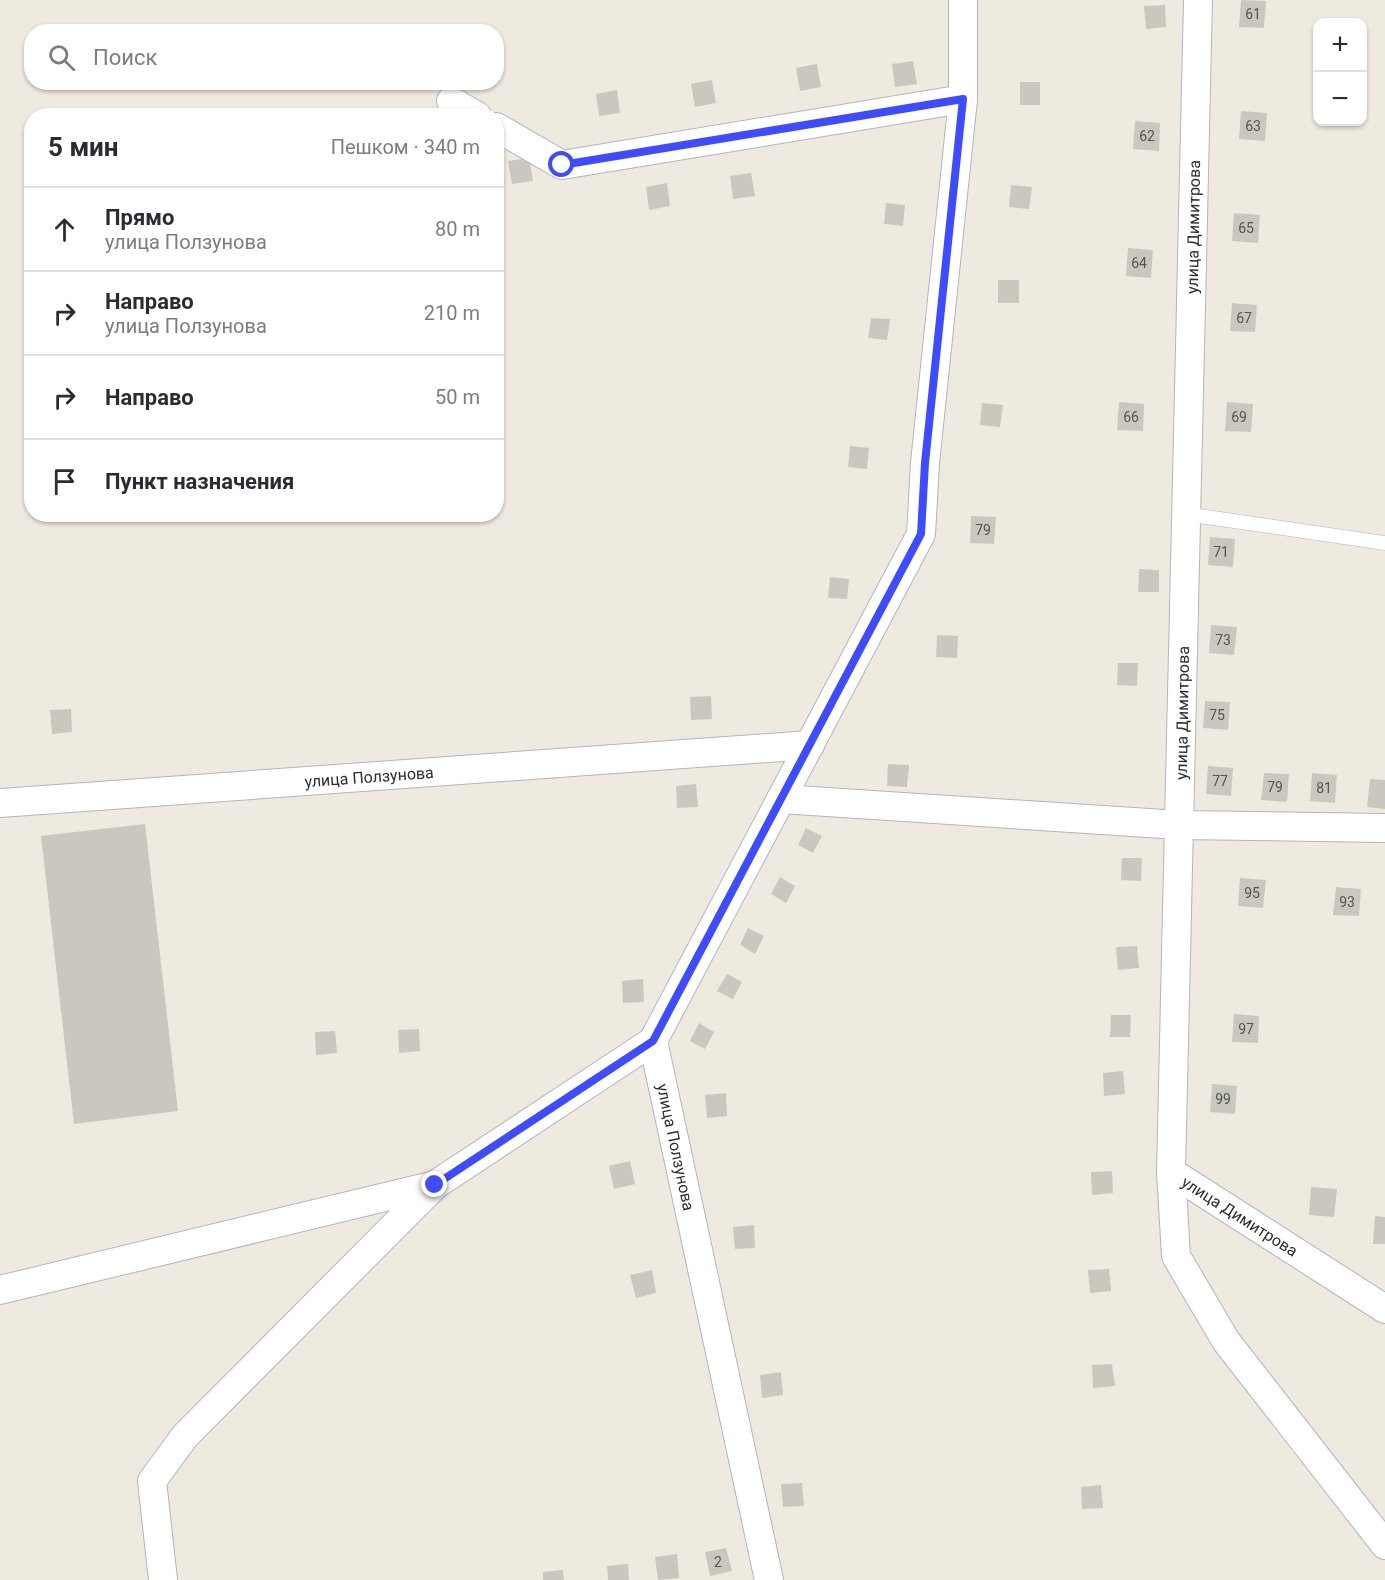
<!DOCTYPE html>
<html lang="ru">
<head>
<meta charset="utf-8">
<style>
  :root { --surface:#fff; --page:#f7f7f7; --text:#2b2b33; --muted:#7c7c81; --line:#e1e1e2 }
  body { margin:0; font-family:Roboto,sans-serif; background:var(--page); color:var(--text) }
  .controls { position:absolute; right:18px; top:18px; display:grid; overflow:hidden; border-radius:12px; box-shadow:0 2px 4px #0004 }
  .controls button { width:54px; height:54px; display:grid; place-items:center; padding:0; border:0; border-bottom:2px solid var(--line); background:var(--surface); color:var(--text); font:30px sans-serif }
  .stop { position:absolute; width:18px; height:18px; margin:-14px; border:4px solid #3f4cfc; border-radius:50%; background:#fff }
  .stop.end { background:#3f4cfc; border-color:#fff; box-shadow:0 2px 6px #0008 }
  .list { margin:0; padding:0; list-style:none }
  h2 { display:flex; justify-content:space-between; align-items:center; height:78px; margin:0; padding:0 24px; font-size:26px }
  h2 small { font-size:20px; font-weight:400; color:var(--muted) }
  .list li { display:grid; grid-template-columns:39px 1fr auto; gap:18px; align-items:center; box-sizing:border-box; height:84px; padding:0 24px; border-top:2px solid var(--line) }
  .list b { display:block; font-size:22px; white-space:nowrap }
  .list p { margin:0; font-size:20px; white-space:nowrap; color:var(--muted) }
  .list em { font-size:20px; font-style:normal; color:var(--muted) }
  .icon { flex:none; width:33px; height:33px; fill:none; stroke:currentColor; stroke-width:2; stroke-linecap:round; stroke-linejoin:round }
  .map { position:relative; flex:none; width:1385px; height:1580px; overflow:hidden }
  .search { position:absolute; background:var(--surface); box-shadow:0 2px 4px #0004; left:24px; top:24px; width:480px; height:66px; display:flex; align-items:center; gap:15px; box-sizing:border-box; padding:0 21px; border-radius:24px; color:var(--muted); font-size:22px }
  .panel { position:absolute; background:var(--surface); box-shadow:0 2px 4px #0004; left:24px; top:108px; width:480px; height:414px; border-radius:24px }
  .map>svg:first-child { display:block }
  .building { fill:#cac8be }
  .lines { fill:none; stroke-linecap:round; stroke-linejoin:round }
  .lane-casing { stroke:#b3b4c0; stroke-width:15 }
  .street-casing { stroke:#b3b4c0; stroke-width:30 }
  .lane { stroke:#fff; stroke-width:14 }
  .street { stroke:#fff; stroke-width:28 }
  .route { stroke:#3f4cfc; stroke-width:8 }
  .labels { text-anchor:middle; stroke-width:6; stroke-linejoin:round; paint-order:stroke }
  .number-label { font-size:14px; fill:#545451 }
  .street-label { font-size:16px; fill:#2d2d2d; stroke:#fff }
</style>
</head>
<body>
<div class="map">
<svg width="1385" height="1580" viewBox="0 0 1385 1580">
  <rect width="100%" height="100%" fill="#eeeae0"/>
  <g class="building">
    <path d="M1241,0L1266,1L1264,28L1239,27Z"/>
    <path d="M1165,5L1166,27L1146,29L1144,6Z"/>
    <path d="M913,61L917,84L895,87L892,64Z"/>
    <path d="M817,64L821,87L800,91L796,68Z"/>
    <path d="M712,80L716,103L695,107L691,84Z"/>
    <rect x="1020" y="82" width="20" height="23"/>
    <path d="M617,90L620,113L599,116L596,94Z"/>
    <path d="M1241,111L1267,113L1265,141L1239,139Z"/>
    <path d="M1135,121L1160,123L1159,151L1133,149Z"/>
    <path d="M529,158L533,181L512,184L508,161Z"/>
    <path d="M751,173L755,196L733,199L730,176Z"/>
    <path d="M667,183L670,206L649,210L646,187Z"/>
    <path d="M1011,185L1032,187L1029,209L1009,207Z"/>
    <path d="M886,203L905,205L903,226L884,224Z"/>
    <path d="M1234,213L1260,215L1258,243L1232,241Z"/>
    <path d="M1128,248L1153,250L1151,278L1126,276Z"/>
    <rect x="998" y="280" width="21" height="23"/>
    <path d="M1232,303L1257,305L1255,332L1230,331Z"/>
    <path d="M871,318L890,319L887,340L868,338Z"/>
    <path d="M1119,402L1144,404L1143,431L1117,430Z"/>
    <path d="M1227,402L1253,404L1251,432L1225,431Z"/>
    <path d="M982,403L1003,405L1000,427L980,425Z"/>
    <path d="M850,446L869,448L867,469L848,467Z"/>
    <path d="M971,516L996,517L994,544L970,543Z"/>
    <path d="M1210,537L1235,539L1233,567L1208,565Z"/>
    <path d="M1139,569L1159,570V592H1138Z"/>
    <path d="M830,577L849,579L847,599L828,598Z"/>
    <path d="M1211,625L1237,627L1234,655L1209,653Z"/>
    <path d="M937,635L958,636L957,658L936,657Z"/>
    <path d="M1118,663H1138L1137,686L1117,685Z"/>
    <path d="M711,696L712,719L691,720L690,697Z"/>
    <path d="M1205,701L1230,702L1228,730L1203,728Z"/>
    <path d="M71,709L72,732L52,734L50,710Z"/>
    <path d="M888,764L909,765L907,787L887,786Z"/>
    <path d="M1208,766L1233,768L1231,796L1206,794Z"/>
    <path d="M1264,773L1289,774L1287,802L1261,800Z"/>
    <path d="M1312,773L1337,775L1335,803L1310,801Z"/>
    <path d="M1370,779L1385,780V809L1367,807Z"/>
    <path d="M696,784L698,807L677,808L676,786Z"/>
    <path d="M145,824L178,1111L74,1124L41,836Z"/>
    <path d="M806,828L822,836L813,853L798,845Z"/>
    <path d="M1122,858H1142L1141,881L1121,880Z"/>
    <path d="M780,877L795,886L786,903L771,894Z"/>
    <path d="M1240,878L1266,880L1263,908L1238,906Z"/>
    <path d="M1336,887L1361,889L1359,916L1333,915Z"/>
    <path d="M748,928L764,936L755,954L740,945Z"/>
    <path d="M1137,946L1139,968L1118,970L1116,947Z"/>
    <path d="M727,974L742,982L733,999L717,991Z"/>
    <path d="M643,979L644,1002L623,1003L622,981Z"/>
    <path d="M1234,1014L1259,1016L1258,1043L1232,1042Z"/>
    <path d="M1111,1015H1131L1130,1037H1110Z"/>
    <path d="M699,1023L714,1032L705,1049L690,1041Z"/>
    <path d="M419,1029L420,1051L399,1053L398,1030Z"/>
    <path d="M335,1031L337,1053L316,1055L315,1032Z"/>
    <path d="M1123,1071L1125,1094L1104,1096L1103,1073Z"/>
    <path d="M1212,1084L1237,1086L1235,1114L1210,1112Z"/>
    <path d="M726,1093L727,1116L707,1118L705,1095Z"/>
    <path d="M630,1161L635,1184L614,1189L609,1166Z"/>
    <path d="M1112,1171L1113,1193L1092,1195L1091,1172Z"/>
    <path d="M1311,1187L1337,1189L1334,1217L1309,1215Z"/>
    <path d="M1375,1216L1385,1217V1244H1373Z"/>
    <path d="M754,1225L755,1248L735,1249L733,1227Z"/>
    <path d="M1109,1269L1111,1291L1090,1293L1088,1270Z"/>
    <path d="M652,1270L656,1293L636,1298L630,1275Z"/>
    <path d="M1112,1364L1115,1386L1093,1388L1092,1365Z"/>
    <path d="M781,1372L783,1395L762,1398L760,1375Z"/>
    <path d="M802,1483L804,1506L783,1507L781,1484Z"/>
    <path d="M1101,1485L1103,1508L1082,1509L1081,1487Z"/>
    <path d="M726,1548L732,1571L710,1576L705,1552Z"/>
    <path d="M677,1554L679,1578L658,1580L655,1557Z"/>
    <path d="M628,1564L629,1580H608L607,1566Z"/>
    <path d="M563,1570L564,1580H543V1572Z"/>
  </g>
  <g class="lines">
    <g class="lane-casing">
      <path id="lane" d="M1186,514L1385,543"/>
    </g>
    <g class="street-casing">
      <g id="street">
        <path id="s1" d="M1198,0L1171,1172L1385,1309"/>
        <path d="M451,101L477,116"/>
        <path d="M496,127L562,165L963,99"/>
        <path d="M781,799L1179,825L1385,828"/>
        <path id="s2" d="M0,803L810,745"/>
        <path d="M1171,1172L1176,1256L1226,1341L1385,1545"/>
        <path d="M0,1290L435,1185L653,1041"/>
        <path d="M163,1580L152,1481L185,1436L435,1185"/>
        <path d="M769,1580L653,1041L921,534L925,463L963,99V0"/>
      </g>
    </g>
    <use href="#lane" class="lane"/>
    <use href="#street" class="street"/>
  </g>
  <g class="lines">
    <path class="route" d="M435,1185L653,1041L921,534L925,463L963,99L562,165"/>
  </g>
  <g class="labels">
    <g class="number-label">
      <text x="1253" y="19">61</text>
      <text x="1253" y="131">63</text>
      <text x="1147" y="141">62</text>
      <text x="1246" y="233">65</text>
      <text x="1139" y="268">64</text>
      <text x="1244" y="323">67</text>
      <text x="1131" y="422">66</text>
      <text x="1239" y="422">69</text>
      <text x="983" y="535">79</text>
      <text x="1221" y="557">71</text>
      <text x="1223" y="645">73</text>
      <text x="1217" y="720">75</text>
      <text x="1220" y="786">77</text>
      <text x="1275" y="792">79</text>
      <text x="1324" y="793">81</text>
      <text x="1252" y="898">95</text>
      <text x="1347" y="907">93</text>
      <text x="1246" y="1034">97</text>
      <text x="1223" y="1104">99</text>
      <text x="718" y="1567">2</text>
    </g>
    <g class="street-label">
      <text transform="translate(1193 227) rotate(-89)" y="6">улица Димитрова</text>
      <text transform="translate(1182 713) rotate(-89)" y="6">улица Димитрова</text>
      <text dy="6" stroke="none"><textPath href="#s2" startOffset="370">улица Ползунова</textPath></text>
      <text transform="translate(676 1147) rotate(78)" y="6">улица Ползунова</text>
      <text dy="6" stroke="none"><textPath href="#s1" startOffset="1254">улица Димитрова</textPath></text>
    </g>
  </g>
</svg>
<div class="controls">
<button>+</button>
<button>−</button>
</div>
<div class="stop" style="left:562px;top:165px"></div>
<div class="stop end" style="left:435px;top:1185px"></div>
<div class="search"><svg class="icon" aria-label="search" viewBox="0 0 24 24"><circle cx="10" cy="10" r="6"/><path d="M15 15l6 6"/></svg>Поиск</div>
<section class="panel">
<h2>5 мин<small>Пешком · 340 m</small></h2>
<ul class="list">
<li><svg class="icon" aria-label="ahead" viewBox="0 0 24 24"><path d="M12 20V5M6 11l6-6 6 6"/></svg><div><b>Прямо</b><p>улица Ползунова</p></div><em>80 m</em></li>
<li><svg class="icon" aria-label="right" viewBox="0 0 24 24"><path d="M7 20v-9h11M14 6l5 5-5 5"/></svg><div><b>Направо</b><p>улица Ползунова</p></div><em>210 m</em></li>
<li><svg class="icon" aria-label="right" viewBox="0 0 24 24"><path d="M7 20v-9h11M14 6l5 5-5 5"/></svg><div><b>Направо</b></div><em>50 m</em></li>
<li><svg class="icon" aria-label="arrive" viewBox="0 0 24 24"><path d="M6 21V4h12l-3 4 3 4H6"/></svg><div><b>Пункт назначения</b></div></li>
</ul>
</section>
</div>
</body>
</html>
